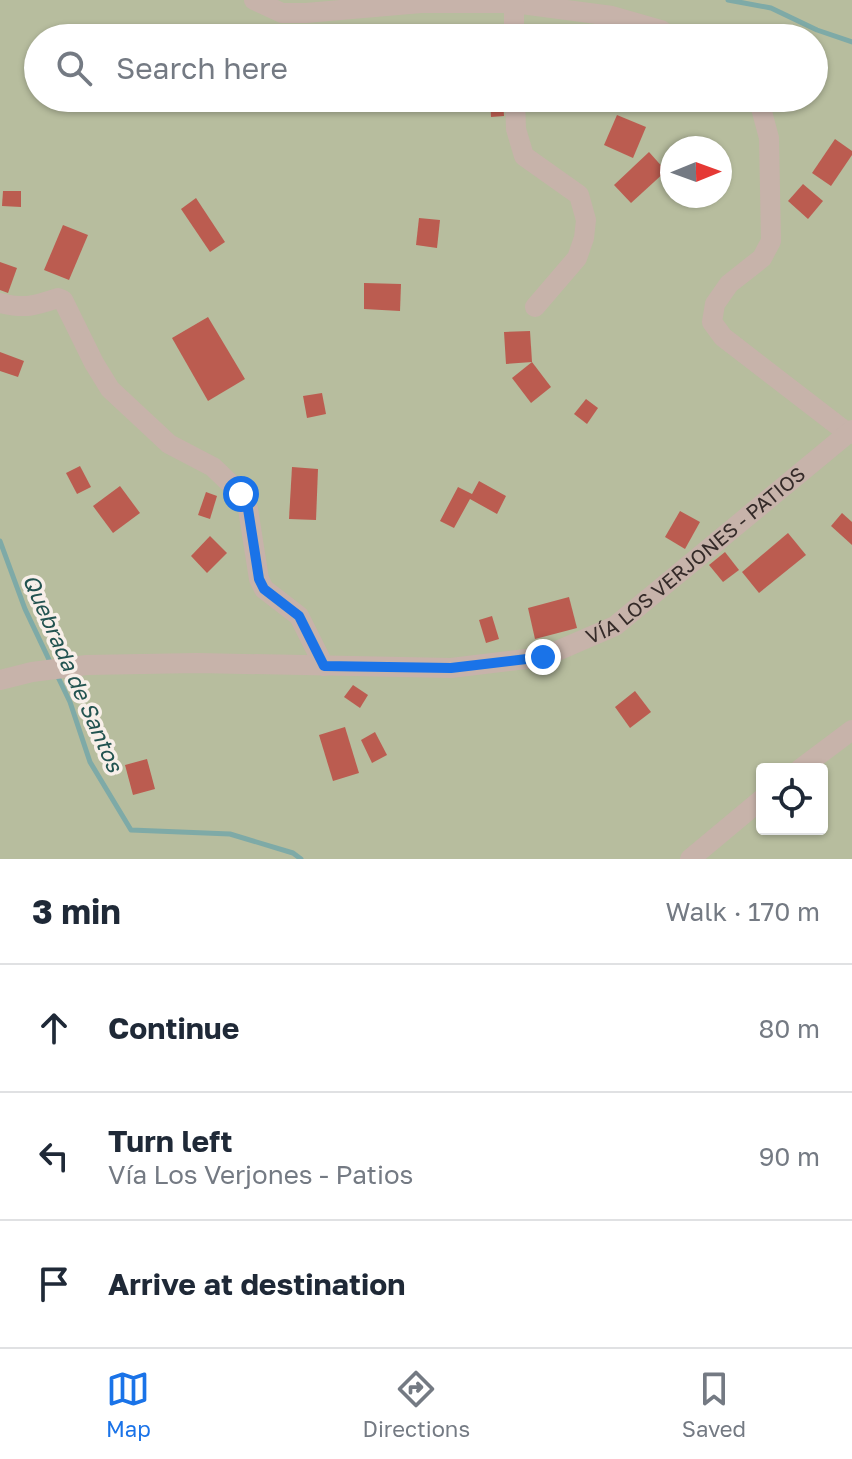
<!DOCTYPE html>
<html lang="en">
<head>
<meta charset="utf-8">
<style>
  :root { --surface:#fff; --page:#f2f2f3; --text:#1f2937; --muted:#747a83; --line:#e0e1e3; --accent:#1a73e8 }
  body { margin:0; font-family:"Golos Text",sans-serif; background:var(--page); color:var(--text) }
  .controls { position:absolute; right:24px; bottom:24px; display:grid; overflow:hidden; border-radius:8px; box-shadow:0 2px 6px #0004 }
  .controls button { width:72px; height:72px; display:grid; place-items:center; padding:0; border:0; border-bottom:2px solid var(--line); background:var(--surface); color:var(--text); font:40px sans-serif }
  .compass { position:absolute; left:660px; top:136px; width:72px; height:72px; border-radius:50%; background:var(--surface); box-shadow:0 2px 6px #0004; rotate:89deg }
  .stop { position:absolute; width:24px; height:24px; margin:-18px; border:6px solid #1a73e8; border-radius:50%; background:#fff }
  .stop.end { background:#1a73e8; border-color:#fff; box-shadow:0 2px 8px #0008 }
  .list { margin:0; padding:0; list-style:none }
  h2 { display:flex; justify-content:space-between; align-items:center; height:104px; margin:0; padding:0 32px; font-size:34px }
  h2 small { font-size:26px; font-weight:400; color:var(--muted) }
  .list li { display:grid; grid-template-columns:52px 1fr auto; gap:24px; align-items:center; box-sizing:border-box; height:128px; padding:0 32px; border-top:2px solid var(--line) }
  .list b { display:block; font-size:30px; white-space:nowrap }
  .list p { margin:0; font-size:26px; white-space:nowrap; color:var(--muted) }
  .list em { font-size:26px; font-style:normal; color:var(--muted) }
  .icon { flex:none; width:44px; height:44px; fill:none; stroke:currentColor; stroke-width:2; stroke-linecap:round; stroke-linejoin:round }
  .map { position:relative; flex:none; width:852px; height:859px; overflow:hidden }
  .search { position:absolute; background:var(--surface); box-shadow:0 2px 6px #0004; left:24px; right:24px; top:24px; height:88px; display:flex; align-items:center; gap:20px; box-sizing:border-box; padding:0 28px; border-radius:44px; color:var(--muted); font-size:30px }
  .sheet { height:488px; background:var(--surface) }
  nav { display:flex; justify-content:space-around; align-items:center; box-sizing:border-box; height:112px; border-top:2px solid var(--line); background:var(--surface); font-size:22px; color:var(--muted) }
  nav a { display:grid; justify-items:center; gap:4px }
  nav .on { color:var(--accent) }
  .map>svg:first-child { display:block }
  .green { fill:#b7bd9e; fill-rule:evenodd }
  .lines { fill:none; stroke-linecap:round; stroke-linejoin:round }
  .stream { stroke:#7eaaa7; stroke-width:5 }
  .building { fill:#bb5c50 }
  .minor { stroke:#c7b3aa; stroke-width:20 }
  .route { stroke:#1a73e8; stroke-width:10 }
  .labels { text-anchor:middle; stroke-width:7; stroke-linejoin:round; paint-order:stroke }
  .street-label { font-size:20px; fill:#352b29; stroke:#f8efe9 }
  .water-label { font-size:22px; font-style:italic; fill:#225350; stroke:#f8efe9 }
</style>
</head>
<body>
<div class="map">
<svg width="852" height="859" viewBox="0 0 852 859">
  <rect width="100%" height="100%" fill="#f0e4dd"/>
  <path class="green" d="M0,0H852V859H0ZM38,38H814V98H38ZM672,148H720V196H672ZM762,769H822V829H762Z"/>
  <g class="lines">
    <g class="stream">
      <path d="M728,0L771,8L817,30L852,42"/>
      <path d="M0,541L25,609L52,666"/>
      <path d="M57,675L70,702L90,762L131,830L230,834L293,853L301,859"/>
    </g>
  </g>
  <g class="building">
    <path d="M232,98H259L258,105H232Z"/>
    <path d="M490,98H503L504,116L491,117Z"/>
    <path d="M617,115L646,127L633,158L604,145Z"/>
    <path d="M835,139L852,151V155L831,186L812,173Z"/>
    <path d="M649,152L666,171L631,203L614,185Z"/>
    <path d="M803,184L823,201L808,219L788,201Z"/>
    <path d="M3,191H21V207L2,206Z"/>
    <path d="M196,198L225,242L210,252L181,209Z"/>
    <path d="M419,218L440,220L437,248L416,245Z"/>
    <path d="M63,225L88,235L69,280L44,270Z"/>
    <path d="M0,262L17,268L8,293L0,290Z"/>
    <path d="M364,283L401,284L400,311L364,309Z"/>
    <path d="M208,317L245,379L208,401L172,338Z"/>
    <path d="M530,331L532,362L506,364L504,332Z"/>
    <path d="M0,352L24,361L18,377L0,371Z"/>
    <path d="M532,362L551,387L531,403L512,378Z"/>
    <path d="M322,393L326,414L307,418L303,396Z"/>
    <path d="M586,399L598,408L587,424L574,414Z"/>
    <path d="M80,466L91,487L77,494L66,473Z"/>
    <path d="M292,467L318,469L316,520L289,519Z"/>
    <path d="M479,481L506,496L497,514L470,499L454,528L440,521L458,487L472,494Z"/>
    <path d="M120,486L140,513L113,533L93,506Z"/>
    <path d="M206,492L217,496L210,519L198,515Z"/>
    <path d="M680,511L700,522L685,549L665,537Z"/>
    <path d="M842,513L852,522V545L831,526Z"/>
    <path d="M788,533L806,555L759,593L742,572Z"/>
    <path d="M210,536L227,553L207,573L191,556Z"/>
    <path d="M725,552L739,570L723,582L709,565Z"/>
    <path d="M569,597L577,628L535,639L528,608Z"/>
    <path d="M492,616L499,639L486,643L479,620Z"/>
    <path d="M353,685L368,695L360,708L344,697Z"/>
    <path d="M635,691L651,712L630,728L615,707Z"/>
    <path d="M345,727L359,773L333,781L319,735Z"/>
    <path d="M375,732L387,755L372,763L361,740Z"/>
    <path d="M147,759L155,789L133,795L125,765Z"/>
  </g>
  <g class="lines">
    <g class="minor">
      <path d="M254,0L282,13H306L421,3H514L612,16L661,30L673,38"/>
      <path d="M514,3V38"/>
      <path d="M515,98L516,129L524,156L579,195L586,220L584,238L577,258L535,307"/>
      <path d="M754,98L761,108L769,138L771,241L762,258L729,284L715,304L712,322L723,337L849,434"/>
      <path d="M0,303C25,309 34,306 58,298L63,300L94,363L110,389L169,444L213,467L241,494L248,509L259,579L264,589L299,616L324,666"/>
      <path id="s1" d="M0,680L32,672L87,665L197,663L451,668L543,657L615,626L852,430"/>
      <path d="M800,769L852,730"/>
      <path d="M690,859L762,799"/>
    </g>
  </g>
  <g class="lines">
    <path class="route" d="M241,494L248,509L259,579L264,589L299,616L324,666L451,668L543,657"/>
  </g>
  <g class="labels">
    <g class="street-label">
      <text dy="7" stroke="none"><textPath href="#s1" startOffset="730">VÍA LOS VERJONES - PATIOS</textPath></text>
    </g>
    <g class="water-label">
      <text transform="translate(73 673) rotate(66)" y="8">Quebrada de Santos</text>
    </g>
  </g>
</svg>
<div class="controls">
<button><svg class="icon" aria-label="locate" viewBox="0 0 24 24"><circle cx="12" cy="12" r="6"/><path d="M12 2v4M12 18v4M2 12h4M18 12h4"/></svg></button>
</div>
<svg class="compass" viewBox="-18 -18 36 36"><path d="M0-13l5 13h-10z" fill="#e53935"/><path d="M0 13l5-13h-10z" fill="#747a83"/></svg>
<div class="stop" style="left:241px;top:494px"></div>
<div class="stop end" style="left:543px;top:657px"></div>
<div class="search"><svg class="icon" aria-label="search" viewBox="0 0 24 24"><circle cx="10" cy="10" r="6"/><path d="M15 15l6 6"/></svg>Search here</div>
</div>
<section class="sheet">
<h2>3 min<small>Walk · 170 m</small></h2>
<ul class="list">
<li><svg class="icon" aria-label="ahead" viewBox="0 0 24 24"><path d="M12 20V5M6 11l6-6 6 6"/></svg><div><b>Continue</b></div><em>80 m</em></li>
<li><svg class="icon" aria-label="left" viewBox="0 0 24 24"><path d="M17 20v-9H6M10 6l-5 5 5 5"/></svg><div><b>Turn left</b><p>Vía Los Verjones - Patios</p></div><em>90 m</em></li>
<li><svg class="icon" aria-label="arrive" viewBox="0 0 24 24"><path d="M6 21V4h12l-3 4 3 4H6"/></svg><div><b>Arrive at destination</b></div></li>
</ul>
</section>
<nav>
<a class="on"><svg class="icon" aria-label="map" viewBox="0 0 24 24"><path d="M3 6l6-2 6 2 6-2v14l-6 2-6-2-6 2zM9 4v14M15 6v14"/></svg>Map</a>
<a><svg class="icon" aria-label="directions" viewBox="0 0 24 24"><path d="M12 3l9 9-9 9-9-9zM9 14v-3h6M13 9l2 2-2 2"/></svg>Directions</a>
<a><svg class="icon" aria-label="saved" viewBox="0 0 24 24"><path d="M7 4h10v16l-5-4-5 4z"/></svg>Saved</a>
</nav>
</body>
</html>
